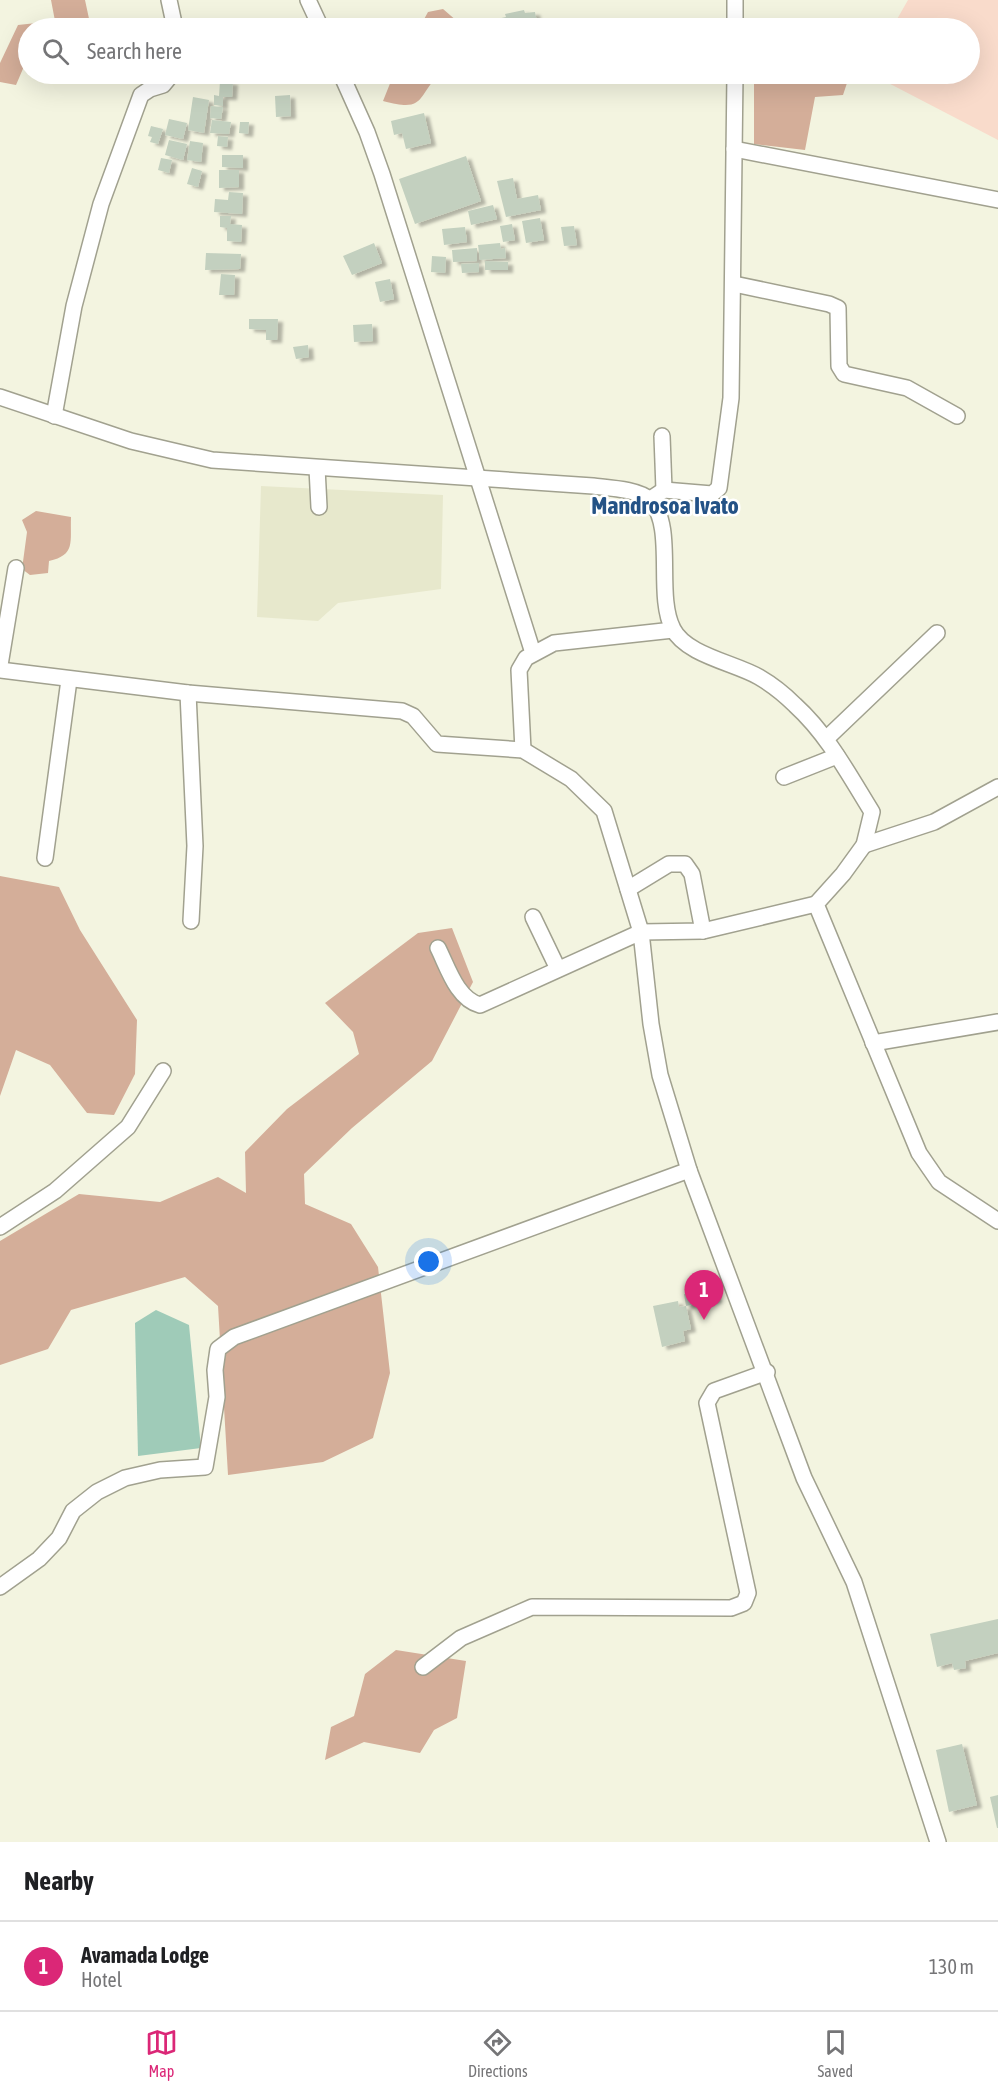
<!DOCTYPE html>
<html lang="en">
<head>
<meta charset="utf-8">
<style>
  :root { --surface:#fff; --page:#f2f2f2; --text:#202124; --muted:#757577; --line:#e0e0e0; --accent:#db2777 }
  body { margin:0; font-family:"Asap Condensed",sans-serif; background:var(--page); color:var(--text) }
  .you { position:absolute; left:429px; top:1262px; width:21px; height:21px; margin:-15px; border:4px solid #fff; border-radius:50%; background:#1a73e8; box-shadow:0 0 0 9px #1a73e833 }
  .badge { display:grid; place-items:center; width:39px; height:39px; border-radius:50%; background:var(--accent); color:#fff; font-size:20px; font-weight:700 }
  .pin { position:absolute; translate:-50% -50px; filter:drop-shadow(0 2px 3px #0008) }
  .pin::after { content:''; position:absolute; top:32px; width:21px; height:18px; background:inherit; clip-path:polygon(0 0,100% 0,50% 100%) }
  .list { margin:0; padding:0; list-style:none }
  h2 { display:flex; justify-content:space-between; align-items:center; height:78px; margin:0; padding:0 24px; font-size:26px }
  h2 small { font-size:20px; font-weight:400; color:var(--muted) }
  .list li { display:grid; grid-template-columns:39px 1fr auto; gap:18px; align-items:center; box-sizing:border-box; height:90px; padding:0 24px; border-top:2px solid var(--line) }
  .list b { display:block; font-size:22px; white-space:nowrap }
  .list p { margin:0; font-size:20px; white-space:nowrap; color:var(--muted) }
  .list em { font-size:20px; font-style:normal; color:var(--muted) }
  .icon { flex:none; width:33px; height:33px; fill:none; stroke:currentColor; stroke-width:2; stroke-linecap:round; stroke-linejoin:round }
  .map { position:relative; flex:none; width:998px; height:1842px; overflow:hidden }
  .search { position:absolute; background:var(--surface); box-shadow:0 6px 24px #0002; left:18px; right:18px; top:18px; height:66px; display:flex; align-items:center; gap:15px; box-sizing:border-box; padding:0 21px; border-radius:33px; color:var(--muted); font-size:22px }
  .sheet { height:168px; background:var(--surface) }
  nav { display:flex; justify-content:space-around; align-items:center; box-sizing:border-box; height:84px; border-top:2px solid var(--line); background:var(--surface); font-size:16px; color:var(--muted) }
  nav a { display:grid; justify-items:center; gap:3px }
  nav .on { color:var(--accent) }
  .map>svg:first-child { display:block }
  .built { fill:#e7e8cc }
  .green { fill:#f9dbcb }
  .forest { fill:#d4ae99 }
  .water { fill:#9fcbb8 }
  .building { fill:#c3d0bf; filter:url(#shadow) }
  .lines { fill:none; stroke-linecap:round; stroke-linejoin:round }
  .minor-casing { stroke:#a1a18f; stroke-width:18 }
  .minor { stroke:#fff; stroke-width:15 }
  .labels { text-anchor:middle; stroke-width:5; stroke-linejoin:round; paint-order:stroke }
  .district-label { font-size:24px; font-weight:bold; fill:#245286; stroke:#fff }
</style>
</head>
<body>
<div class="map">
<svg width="998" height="1842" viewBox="0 0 998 1842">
  <defs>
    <filter id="shadow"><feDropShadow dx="5" dy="3" stdDeviation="1.5" flood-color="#0004"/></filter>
  </defs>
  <rect width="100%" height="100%" fill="#f3f4e0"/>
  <path class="built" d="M261,486L443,495L441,589L338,603L318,621L257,617Z"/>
  <path class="green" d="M908,0H998V140L871,74H970V28H892Z"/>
  <g class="forest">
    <path d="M51,0H85L91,28H28V57L16,85L0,82V63L18,25L55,21Z"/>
    <path d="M443,9L465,28H378L422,23L428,12Z"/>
    <path d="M376,74H439C416,99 425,112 383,101L391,81L382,80Z"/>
    <path d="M754,74H850L843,95L815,97L805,150L754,144Z"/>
    <path d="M36,511L71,517C70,542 76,555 49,561L48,573L30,575L22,569L27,532L22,520Z"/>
    <path d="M0,876L59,887L80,930L137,1020L135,1074L114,1115L87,1113L50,1065L16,1050L0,1096Z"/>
    <path d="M452,928L473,982L432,1061L352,1128L304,1174L305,1204L351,1224L378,1267L390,1373L373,1438L323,1462L228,1475L218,1306L185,1277L71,1310L48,1349L0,1365V1241L79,1194L160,1202L218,1177L246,1193L245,1152L287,1109L359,1054L353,1032L325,1003L418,933Z"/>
    <path d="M396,1650L466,1661L457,1718L434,1730L420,1753L364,1742L325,1760L331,1727L354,1716L365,1674Z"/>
  </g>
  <path class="water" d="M156,1310L189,1325L201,1448L138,1456L135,1323Z"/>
  <g class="building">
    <path d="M524,10L525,13L535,12L538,28H499L497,19L506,17L505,14Z"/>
    <path d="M220,81L233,82L232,97H223V106L214,105V95L219,96Z"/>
    <path d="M290,95L291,116L276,117L275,96Z"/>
    <path d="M193,97L209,100L204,133L188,130Z"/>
    <path d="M211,106L223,107L221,119L210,118Z"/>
    <path d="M424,113L431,143L406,149L402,133L394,135L391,121Z"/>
    <path d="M169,119L187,123L183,139L165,135Z"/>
    <path d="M212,120L231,122L229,134L210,133Z"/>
    <path d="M240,122H249L248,134L239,133Z"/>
    <path d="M151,126L163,129L158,144L150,142L152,137L148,136Z"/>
    <path d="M218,136L228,137L227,147L217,146Z"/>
    <path d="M169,140L187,144L183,160L165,155Z"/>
    <path d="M190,141L203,143L201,162L187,160Z"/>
    <path d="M222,155H243V168L222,167Z"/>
    <path d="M466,156L481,201L415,224L399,179Z"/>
    <path d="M161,158L172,160L169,173L158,170Z"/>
    <path d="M192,168L202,171L198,187L187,184Z"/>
    <path d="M219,170H239V187L219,188Z"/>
    <path d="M513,178L517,199L538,195L541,210L506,217L497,181Z"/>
    <path d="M229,192L243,193L242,214L214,212L215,199L228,200Z"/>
    <path d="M493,205L497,219L471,225L468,211Z"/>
    <path d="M220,216H231L230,224L242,225L241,242L227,241V228L220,227Z"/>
    <path d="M540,218L544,240L526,243L522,221Z"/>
    <path d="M512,224L515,240L503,242L500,226Z"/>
    <path d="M574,226L577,245L564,246L561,227Z"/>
    <path d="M465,227L467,242L444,245L442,229Z"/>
    <path d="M374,243L382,263L352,275L343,256Z"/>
    <path d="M500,243L501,249L505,248L506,258L480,260L478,245Z"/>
    <path d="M477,248V261L453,262L452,250Z"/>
    <path d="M206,253L241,254L240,269L205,270Z"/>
    <path d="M432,256L446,257L445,273L431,272Z"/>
    <path d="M485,261L508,262V270H485Z"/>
    <path d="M479,263V272L462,273L461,264Z"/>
    <path d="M221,274L235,275L234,295H219Z"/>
    <path d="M390,279L394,299L380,302L375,282Z"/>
    <path d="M249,319H278L277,340H266V330L249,329Z"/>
    <path d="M372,324L373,341L354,342L353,325Z"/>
    <path d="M308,345L309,357L296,359L293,347Z"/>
    <path d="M714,1287L717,1300L686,1306L691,1329L683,1331L685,1341L662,1347L653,1306L678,1301L679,1307L686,1306L684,1294Z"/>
    <path d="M998,1619V1653L965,1661L966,1668L954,1670L952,1663L937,1667L930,1634Z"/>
    <path d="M962,1744L977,1805L949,1812L936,1750Z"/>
    <path d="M998,1795V1828H997L990,1797Z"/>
  </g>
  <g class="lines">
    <g class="minor-casing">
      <g id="minor">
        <path d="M169,0L175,28"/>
        <path d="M308,0L321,28"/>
        <path d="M735,28V0"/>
        <path d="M341,74L367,132L382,174L533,653"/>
        <path d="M734,149L998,200"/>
        <path d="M734,284L829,304L838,308L839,366L844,374L907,388L957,416"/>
        <path d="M0,397L131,441L212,460L593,486C609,488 638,489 650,500C676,526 655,595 673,629C686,655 735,663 759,677C771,684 785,695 795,705C828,735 849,775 872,812L864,845L843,874L816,904L919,1153L939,1182L998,1221"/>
        <path d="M54,416L74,306L101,204L141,95L150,89L163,85L172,74"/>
        <path d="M662,436L664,490"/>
        <path d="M317,468L319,507"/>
        <path d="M649,500L664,490L712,494L719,488L731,398L735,74"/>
        <path d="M0,665L16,568"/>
        <path d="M0,670L188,693L402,711L413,716L437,744L523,750L571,779L604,811L641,932L703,931L816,904"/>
        <path d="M188,693L195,846L191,921"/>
        <path d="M826,739L937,633"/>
        <path d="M523,750L519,670L526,658L554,643L673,630"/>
        <path d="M784,777L837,756"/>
        <path d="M864,845L934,822L998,787"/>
        <path d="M45,858L69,680"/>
        <path d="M628,889L669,864H685L692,874L703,931"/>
        <path d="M533,917L558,969"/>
        <path d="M873,1043L998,1022"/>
        <path d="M689,1170L804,1478L854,1582L938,1842"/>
        <path d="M0,1227L55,1191L128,1127L163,1071"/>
        <path d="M0,1587L39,1559L59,1538L73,1511L97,1492L125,1478L160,1470L205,1467L217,1397L215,1370L218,1349L234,1337L689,1170L660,1075L651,1024L641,932L480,1005C457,999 448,968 438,948"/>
        <path d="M423,1667L461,1638L532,1607L731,1608L744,1603L748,1593L707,1403L714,1391L767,1372"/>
      </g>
    </g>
    <use href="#minor" class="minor"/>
  </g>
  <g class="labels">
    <g class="district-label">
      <text x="665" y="514">Mandrosoa Ivato</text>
    </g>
  </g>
</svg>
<div class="you"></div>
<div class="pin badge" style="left:704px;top:1320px">1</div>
<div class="search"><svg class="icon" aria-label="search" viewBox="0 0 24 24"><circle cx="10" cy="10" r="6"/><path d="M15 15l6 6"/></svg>Search here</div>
</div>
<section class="sheet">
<h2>Nearby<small></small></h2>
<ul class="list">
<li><span class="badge">1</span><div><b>Avamada Lodge</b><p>Hotel</p></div><em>130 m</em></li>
</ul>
</section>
<nav>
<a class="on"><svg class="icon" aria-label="map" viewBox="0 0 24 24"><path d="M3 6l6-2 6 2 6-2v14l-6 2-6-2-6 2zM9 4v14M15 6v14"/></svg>Map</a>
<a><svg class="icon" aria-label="directions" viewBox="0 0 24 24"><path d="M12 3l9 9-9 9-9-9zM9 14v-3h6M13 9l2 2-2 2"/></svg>Directions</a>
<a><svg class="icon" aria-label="saved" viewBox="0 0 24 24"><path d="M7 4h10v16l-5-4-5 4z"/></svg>Saved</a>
</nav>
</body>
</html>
